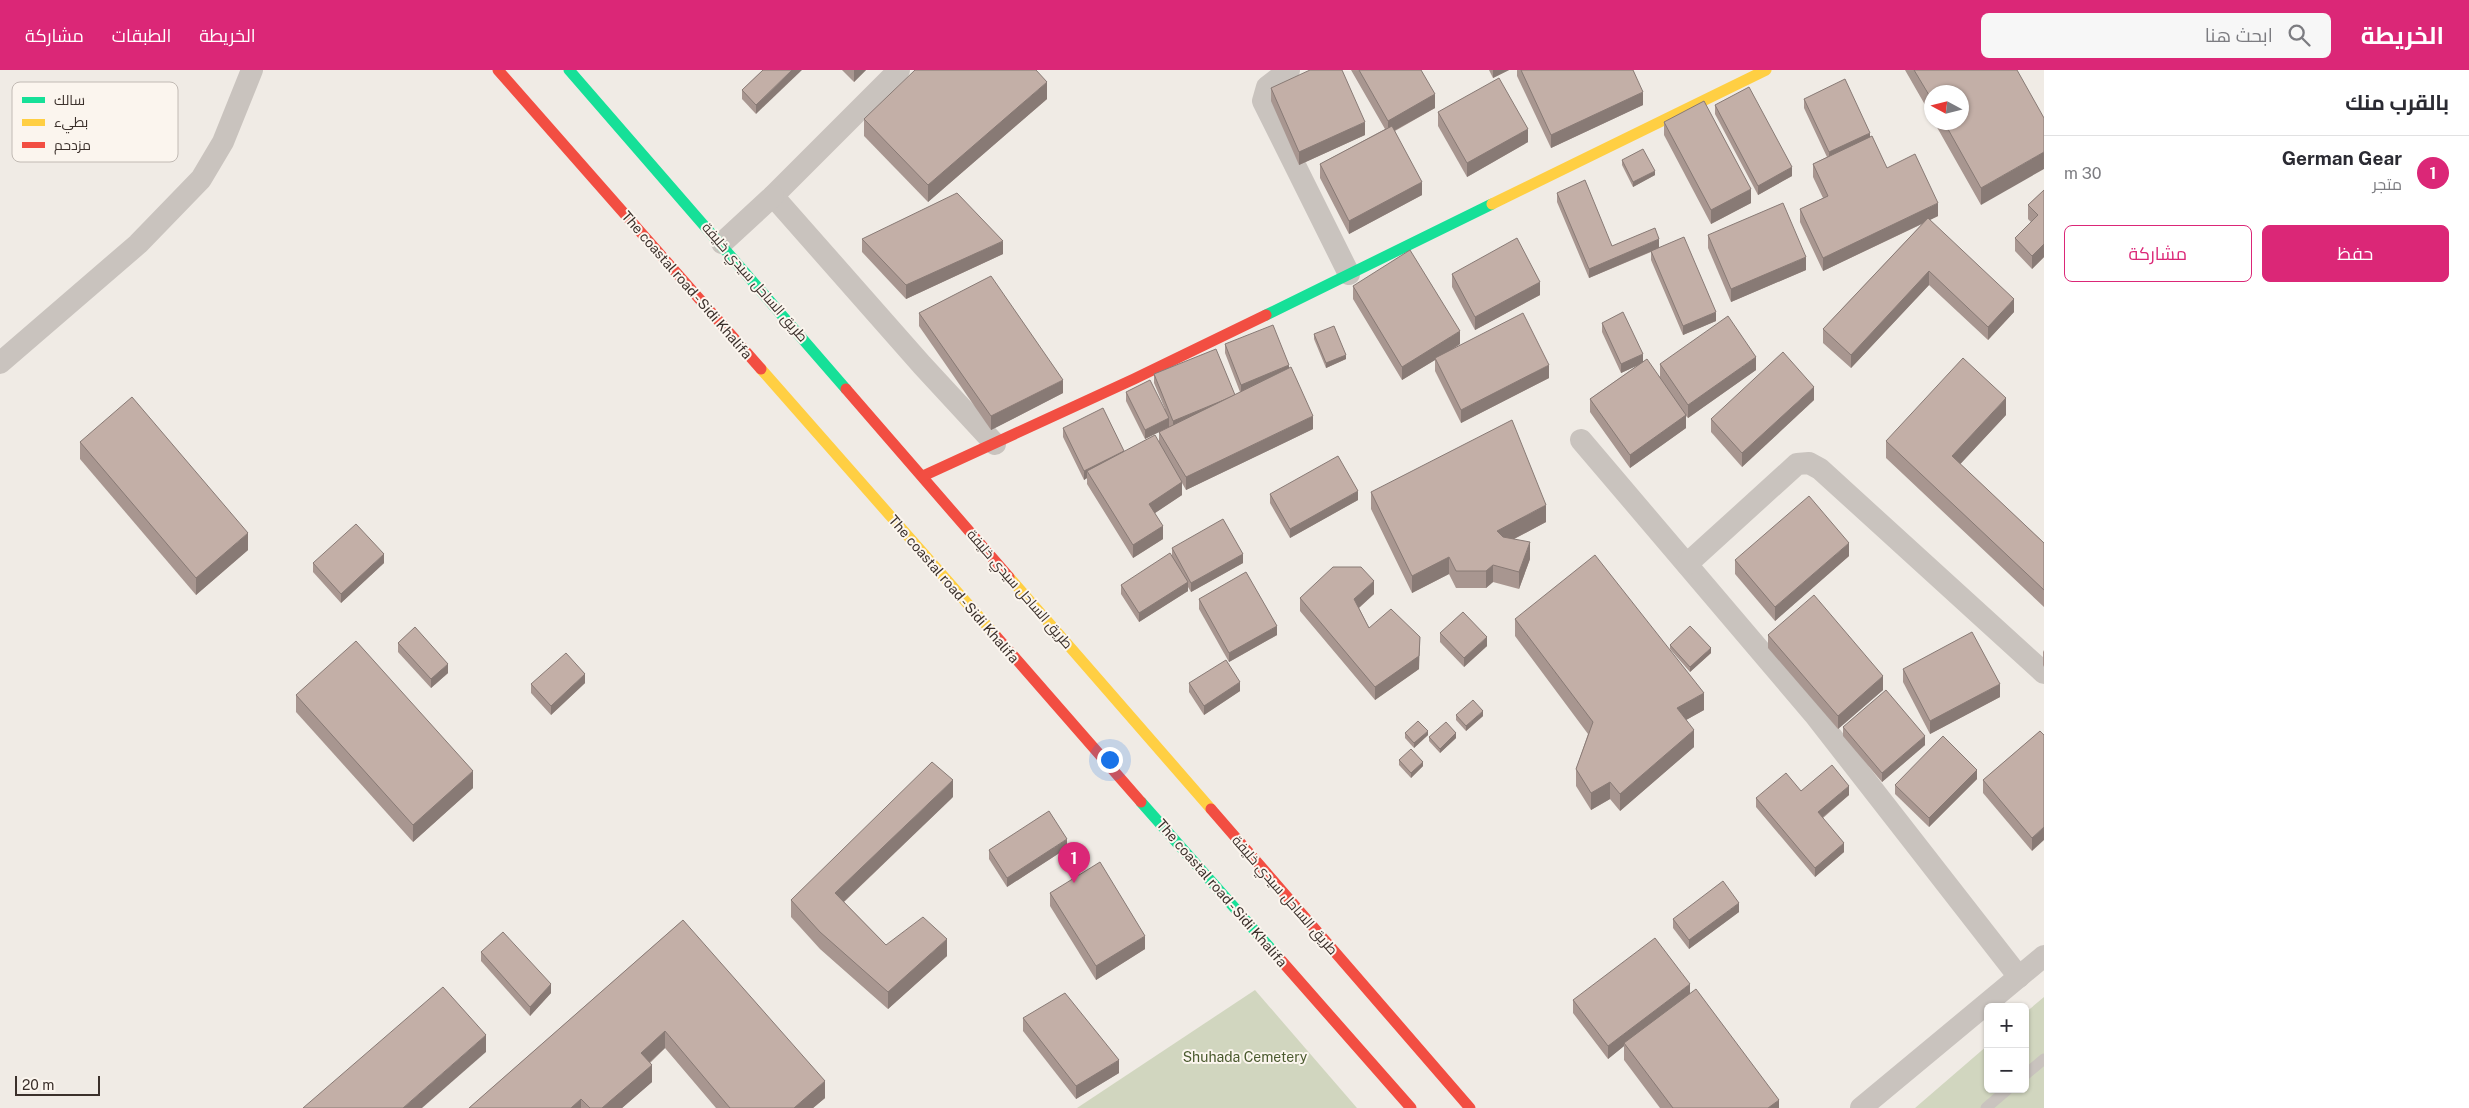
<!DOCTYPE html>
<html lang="ar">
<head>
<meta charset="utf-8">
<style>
  :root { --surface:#fff; --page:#f7f7f7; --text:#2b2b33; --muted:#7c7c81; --line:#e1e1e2; --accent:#db2777 }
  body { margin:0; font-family:"Public Sans",Cairo,sans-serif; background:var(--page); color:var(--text); direction:rtl }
  .controls { position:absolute; right:15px; bottom:15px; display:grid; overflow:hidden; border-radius:8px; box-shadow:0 1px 4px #0004 }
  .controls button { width:45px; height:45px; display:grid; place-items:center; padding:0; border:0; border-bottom:1px solid var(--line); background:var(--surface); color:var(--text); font:25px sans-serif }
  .compass { position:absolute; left:1924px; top:15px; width:45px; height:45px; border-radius:50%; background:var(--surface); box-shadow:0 1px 4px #0004; rotate:277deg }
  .scale { position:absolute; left:15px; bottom:12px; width:85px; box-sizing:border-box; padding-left:5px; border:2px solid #3b302b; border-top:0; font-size:14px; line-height:18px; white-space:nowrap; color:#3b302b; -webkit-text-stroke:4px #fbf5ee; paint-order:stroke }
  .you { position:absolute; left:1109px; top:689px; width:18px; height:18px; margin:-12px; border:4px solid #fff; border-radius:50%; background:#1a73e8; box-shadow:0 0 0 8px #1a73e833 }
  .badge { display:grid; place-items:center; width:32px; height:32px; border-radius:50%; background:var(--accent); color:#fff; font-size:16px; font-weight:700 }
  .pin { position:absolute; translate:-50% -41px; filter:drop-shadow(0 1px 2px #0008) }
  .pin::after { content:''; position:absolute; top:26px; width:18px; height:15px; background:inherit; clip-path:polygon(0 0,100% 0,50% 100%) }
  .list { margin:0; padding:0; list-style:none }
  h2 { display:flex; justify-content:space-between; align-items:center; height:65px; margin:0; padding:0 20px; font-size:21px }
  h2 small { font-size:16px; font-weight:400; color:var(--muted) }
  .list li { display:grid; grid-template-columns:32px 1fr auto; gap:15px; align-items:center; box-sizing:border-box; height:75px; padding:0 20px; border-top:1px solid var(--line) }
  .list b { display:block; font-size:19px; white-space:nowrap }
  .list p { margin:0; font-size:16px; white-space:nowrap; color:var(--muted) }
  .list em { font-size:16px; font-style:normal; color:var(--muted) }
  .actions { display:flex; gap:10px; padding:15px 20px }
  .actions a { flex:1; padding:11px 0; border:1px solid var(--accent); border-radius:8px; text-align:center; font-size:18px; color:var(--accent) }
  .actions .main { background:var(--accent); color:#fff }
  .icon { flex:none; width:28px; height:28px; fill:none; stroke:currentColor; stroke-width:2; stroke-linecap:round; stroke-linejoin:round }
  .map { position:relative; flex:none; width:2044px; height:1038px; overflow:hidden; direction:ltr }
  header { display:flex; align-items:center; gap:30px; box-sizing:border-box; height:70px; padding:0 25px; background:var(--accent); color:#fff }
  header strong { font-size:24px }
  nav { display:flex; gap:28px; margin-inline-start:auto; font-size:18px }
  .search { width:350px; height:45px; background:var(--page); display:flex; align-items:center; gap:12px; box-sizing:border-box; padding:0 18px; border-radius:8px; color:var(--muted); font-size:19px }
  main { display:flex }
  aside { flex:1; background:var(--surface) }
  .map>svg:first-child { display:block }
  .green { fill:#d1d6bf }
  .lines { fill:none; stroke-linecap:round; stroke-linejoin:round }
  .lane { stroke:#c9c3be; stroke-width:11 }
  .street { stroke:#c9c3be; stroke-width:22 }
  .fast { stroke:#16e098; stroke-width:11 }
  .slow { stroke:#ffcf43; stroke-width:11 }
  .jam { stroke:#f24e42; stroke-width:11 }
  .wall { fill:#a89690 }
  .shaded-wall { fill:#887a75 }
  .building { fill:#c3afa7; stroke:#887a75 }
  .labels { text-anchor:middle; stroke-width:4; stroke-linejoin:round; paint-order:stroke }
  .street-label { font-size:14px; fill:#3b302b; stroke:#fbf5ee }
  .park-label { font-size:14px; fill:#4a5a2e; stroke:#fbf5ee }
  .key { fill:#fbf5ee; stroke:#c1bab4; stroke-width:1 }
  .key-label { font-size:14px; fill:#3b302b }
</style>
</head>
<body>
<header>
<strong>الخريطة</strong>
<div class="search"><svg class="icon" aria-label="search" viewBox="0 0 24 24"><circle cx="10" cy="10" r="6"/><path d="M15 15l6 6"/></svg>ابحث هنا</div>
<nav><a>الخريطة</a><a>الطبقات</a><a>مشاركة</a></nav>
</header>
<main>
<aside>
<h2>بالقرب منك<small></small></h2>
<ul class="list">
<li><span class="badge">1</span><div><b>German Gear</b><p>متجر</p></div><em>30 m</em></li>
</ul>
<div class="actions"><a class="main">حفظ</a><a>مشاركة</a></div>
</aside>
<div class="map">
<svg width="2044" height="1038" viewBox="0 0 2044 1038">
  <rect width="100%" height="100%" fill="#f0ebe5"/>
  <g class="green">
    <path d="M1255,920L1357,1038H1077Z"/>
    <path d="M2044,927V1038H1915L1988,975V1019H2025V943Z"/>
  </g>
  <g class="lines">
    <g class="lane">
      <path d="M2025,1005L2044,989"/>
      <path d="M1986,1038L2008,1019"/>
    </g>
    <g class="street">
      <path d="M899,0L773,126L922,295L995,374"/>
      <path d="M1289,0L1267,17L1263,31L1349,204"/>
      <path d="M722,173L773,126"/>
      <path d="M0,293L138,174L201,109L223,72L252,0"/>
      <path d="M1581,370L1814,644L2019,907"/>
      <path d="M1687,494L1797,394L1809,393L1820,399L2044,603"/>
      <path d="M1861,1038L2044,886"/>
    </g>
    <g class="fast">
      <path d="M569,0L846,319"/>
      <path d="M1266,245L1492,134"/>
      <path d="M1141,732L1279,888"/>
    </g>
    <g class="slow">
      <path d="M1492,134L1766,0"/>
      <path d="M761,299L996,566"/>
      <path d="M1009,507L1211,739"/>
    </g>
    <g class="jam">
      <path d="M498,0L761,299"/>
      <path d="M846,319L1009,507"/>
      <path d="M923,406L1134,309L1266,245"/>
      <path d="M996,566L1141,732"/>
      <path d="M1211,739L1470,1038"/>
      <path d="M1279,888L1411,1038"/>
    </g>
  </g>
  <g class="wall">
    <path d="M763,0L756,44L742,29V20Z"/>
    <path d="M842,0H866L854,12Z"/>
    <path d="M1351,0H1421L1435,38L1395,61L1422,125L1349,164L1320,108V94L1385,59Z"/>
    <path d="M1489,0H1509L1493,8Z"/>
    <path d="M1517,0H1633L1643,35L1551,78L1517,6Z"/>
    <path d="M1905,0H2017L1981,135L1934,52H1962L1932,22V47Z"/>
    <path d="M1271,18L1365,65L1299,95L1271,31Z"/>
    <path d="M1047,29L928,132L864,66V49Z"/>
    <path d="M1804,29L1870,67L1887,98L1938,146L1930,150L2014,242L1988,270L1929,215L1851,298L1823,273V259L1922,154L1823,201L1800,152V139L1823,128L1813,107V94L1827,87L1804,38Z"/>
    <path d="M1715,35L1792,106L1758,125L1715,44Z"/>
    <path d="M1438,42L1528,72L1467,107L1438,56Z"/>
    <path d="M1664,52L1751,133L1711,154L1664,65Z"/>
    <path d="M1622,90L1655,105L1633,117L1622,95Z"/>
    <path d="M2044,120V187L2032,199L2015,181V168L2031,152L2028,149V135Z"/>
    <path d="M1557,123L1612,176L1659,177L1716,251L1683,265L1651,190V182L1589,208L1557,132Z"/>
    <path d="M1708,165L1806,200L1731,232L1708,178Z"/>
    <path d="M862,169L1003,184L906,229L862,182Z"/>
    <path d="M1452,204L1540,225L1475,260L1452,217Z"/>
    <path d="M1353,216L1460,274L1453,279L1549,308L1461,353L1435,301V290L1402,310L1353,229Z"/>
    <path d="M919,243L1063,323L991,360L919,256Z"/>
    <path d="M1602,253L1643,292L1660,307V294L1756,300L1688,348L1686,346V358L1630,398L1590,342V329L1638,295L1621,303L1602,262Z"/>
    <path d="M1314,264L1346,289L1326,298L1314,269Z"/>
    <path d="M1225,274L1289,298L1313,359L1186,420L1182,413V425L1155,443L1163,469L1133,488L1087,414V408L1084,410L1063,367V358L1124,382L1159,371V362L1145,369L1126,331V322L1165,339L1154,313V304L1235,325L1240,322L1225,283Z"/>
    <path d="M1814,330L1742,397L1711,362V349Z"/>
    <path d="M2006,345L1960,394L2044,473V537L1886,388V371Z"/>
    <path d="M80,372L248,480L196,525L80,389Z"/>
    <path d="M1371,422L1546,452L1514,469L1530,489L1519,519L1493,512L1486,518H1456L1449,504L1412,523L1371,439Z"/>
    <path d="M1270,424L1358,430L1290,468L1270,433Z"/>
    <path d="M1172,478L1243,493L1191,522L1188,517V521L1139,552L1121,524V515L1172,485Z"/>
    <path d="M1849,486L1775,551L1735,504V490Z"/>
    <path d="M313,493H384L341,533L313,502Z"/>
    <path d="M1374,524L1359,538L1369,558L1419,599L1375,630L1300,541V528Z"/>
    <path d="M1199,529L1277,565L1229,592L1199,539Z"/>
    <path d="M1515,549L1704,640L1686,650L1694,677L1620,741L1610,729L1591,740L1576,716V699L1588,664L1515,566Z"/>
    <path d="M1440,563L1487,576L1464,597L1440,572Z"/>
    <path d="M1768,565L1883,620L1838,659L1768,578Z"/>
    <path d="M398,573L448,603L431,618L398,582Z"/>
    <path d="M1670,575L1711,583L1690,602L1670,579Z"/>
    <path d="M2044,580V597L2043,595V582Z"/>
    <path d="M1903,599L2000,627L1930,664L1903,612Z"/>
    <path d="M585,613L551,645L531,623V614Z"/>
    <path d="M1189,613L1240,621L1204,645L1189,622Z"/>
    <path d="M296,625L473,718L413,772L296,642Z"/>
    <path d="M1456,645L1483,646L1466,661L1456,650Z"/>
    <path d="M1843,657L1925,675L1882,712L1843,666Z"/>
    <path d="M2040,661L2032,781L1983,723V710Z"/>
    <path d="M1405,663L1428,665L1414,678L1405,668Z"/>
    <path d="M1429,667L1456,668L1440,683L1429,671Z"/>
    <path d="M1399,690L1423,696L1411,708L1399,695Z"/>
    <path d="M1977,709L1929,757L1895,724V715Z"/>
    <path d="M1801,721L1849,725L1823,748L1844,782L1815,807L1756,737V728Z"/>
    <path d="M953,727L844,832L886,875L947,886L888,939L820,879L791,847V830Z"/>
    <path d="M1067,778L1007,817L989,789V780Z"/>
    <path d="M1050,823L1145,879L1096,910L1050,836Z"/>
    <path d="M1739,842L1689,879L1673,858V849Z"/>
    <path d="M683,850L825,1028L813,1038H716L665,978L650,993L652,1012L622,1038H469Z"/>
    <path d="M481,882L551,923L530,946L481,891Z"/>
    <path d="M1690,923L1779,1038H1660L1624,990V976L1608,989L1573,943V930Z"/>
    <path d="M1023,948L1119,1003L1076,1029L1023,961Z"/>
  </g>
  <g class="shaded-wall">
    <path d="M792,0H802L756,44V35Z"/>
    <path d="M854,0H866L854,12Z"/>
    <path d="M1493,0H1509L1493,8Z"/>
    <path d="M1047,12V29L928,132V115Z"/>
    <path d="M1643,22V35L1551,78V65Z"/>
    <path d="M1435,24V38L1388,64V51Z"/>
    <path d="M1365,52V65L1299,95V82Z"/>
    <path d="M1528,59V72L1467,107V93Z"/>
    <path d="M1870,63V72L1829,91V82Z"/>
    <path d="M2044,82V99L1981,135V118Z"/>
    <path d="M1792,97V106L1758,125V116Z"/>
    <path d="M1655,101V105L1633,117V112Z"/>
    <path d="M1422,112V125L1349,164V151Z"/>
    <path d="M1751,119V133L1711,154V140Z"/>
    <path d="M1938,133V146L1823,201V188Z"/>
    <path d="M1659,169V178L1589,208V199Z"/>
    <path d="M1003,171V184L906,229V215Z"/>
    <path d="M2044,174V187L2032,199V186Z"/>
    <path d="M1806,187V200L1731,232V219Z"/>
    <path d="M1929,201V215L1851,298V285Z"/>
    <path d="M1540,212V225L1475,260V247Z"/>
    <path d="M2014,229V242L1988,270V257Z"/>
    <path d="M1716,242V251L1683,265V256Z"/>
    <path d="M1460,261V274L1436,289L1435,288V290L1402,310V297Z"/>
    <path d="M1643,284V293L1621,303V294Z"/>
    <path d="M1346,285V289L1326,298V293Z"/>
    <path d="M1756,287V300L1688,348V335Z"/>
    <path d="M1289,295V304L1241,324V315Z"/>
    <path d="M1549,295V308L1461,353V340Z"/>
    <path d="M1063,310V323L991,360V346Z"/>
    <path d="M1814,317V330L1742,397V383Z"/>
    <path d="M1235,326L1173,360V351Z"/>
    <path d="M2006,328V345L1952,403V386Z"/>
    <path d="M1686,345V358L1630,398V385Z"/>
    <path d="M1313,346V359L1186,420V407Z"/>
    <path d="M1169,348V357L1145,369V360Z"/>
    <path d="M1124,381V390L1087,401V408L1084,410V401Z"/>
    <path d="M1182,412V425L1149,447V434Z"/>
    <path d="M1358,421V430L1290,468V459Z"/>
    <path d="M1546,435V452L1497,478V461Z"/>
    <path d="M1163,456V469L1133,488V475Z"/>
    <path d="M248,463V480L196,525V508Z"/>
    <path d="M1530,472V489L1519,519V502Z"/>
    <path d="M1849,473V486L1775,551V537Z"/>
    <path d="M384,484V493L341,533V524Z"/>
    <path d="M1243,484V493L1191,522V513Z"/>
    <path d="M1449,487V504L1412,523V506Z"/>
    <path d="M1493,495V512L1486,518V501Z"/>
    <path d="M1374,511V524L1354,542V529Z"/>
    <path d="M1188,512V521L1139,552V543Z"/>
    <path d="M1277,556V565L1229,592V583Z"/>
    <path d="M1420,567L1419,599L1375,630V617Z"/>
    <path d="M1487,567V576L1464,597V588Z"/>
    <path d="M1711,578V583L1690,602V597Z"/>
    <path d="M448,594V603L431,618V609Z"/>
    <path d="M585,604V613L551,645V636Z"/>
    <path d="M1883,606V620L1838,659V646Z"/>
    <path d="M1240,612V621L1204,645V636Z"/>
    <path d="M2000,614V627L1930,664V651Z"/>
    <path d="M1704,623V640L1677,655V638Z"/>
    <path d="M1483,641V646L1466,661V656Z"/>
    <path d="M1694,660V677L1620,741V724Z"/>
    <path d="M1428,661V665L1414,678V673Z"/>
    <path d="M1456,663V668L1440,683V679Z"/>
    <path d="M1925,666V675L1882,712V703Z"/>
    <path d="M1423,692V696L1411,708V703Z"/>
    <path d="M1977,700V709L1929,757V748Z"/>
    <path d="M473,701V718L413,772V755Z"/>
    <path d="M953,710V727L835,840V823Z"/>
    <path d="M1610,712V729L1591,740V723Z"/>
    <path d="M1849,716V725L1818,751V742Z"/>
    <path d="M2044,757V770L2032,781V768Z"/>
    <path d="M1067,769V778L1007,817V808Z"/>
    <path d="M1844,773V782L1815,807V798Z"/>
    <path d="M1739,833V842L1689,879V870Z"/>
    <path d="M1145,866V879L1096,910V896Z"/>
    <path d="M947,869V886L888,939V922Z"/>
    <path d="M551,914V923L530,946V937Z"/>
    <path d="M1690,914V927L1624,973V976L1608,989V976Z"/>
    <path d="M665,961V978L641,1000V983Z"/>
    <path d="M486,965V982L422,1038H403Z"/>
    <path d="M1119,990V1003L1076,1029V1016Z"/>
    <path d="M652,995V1012L622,1038H602Z"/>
    <path d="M825,1011V1028L813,1038H794Z"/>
    <path d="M581,1029V1038H571Z"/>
    <path d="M1779,1030V1038H1768Z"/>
  </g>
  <g class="building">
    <path d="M763,0H792L756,35L742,20Z"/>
    <path d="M915,0H1036L1047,12L928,115L864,49Z"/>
    <path d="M1310,0H1342L1365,52L1299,82L1271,18Z"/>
    <path d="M1359,0H1421L1435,24L1388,51Z"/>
    <path d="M1521,0H1633L1643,22L1551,65Z"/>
    <path d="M1914,0H2017L2044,48V82L1981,118L1944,52H1962V22H1932V30Z"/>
    <path d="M1499,8L1528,59L1467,93L1438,42Z"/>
    <path d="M1845,9L1870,63L1829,82L1804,29Z"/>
    <path d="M1749,17L1792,97L1758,116L1715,35Z"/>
    <path d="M1704,31L1751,119L1711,140L1664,52Z"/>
    <path d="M1392,56L1422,112L1349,151L1320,94Z"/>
    <path d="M1872,66L1887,98L1915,84L1938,133L1823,188L1800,139L1828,126L1813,94Z"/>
    <path d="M1643,79L1655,101L1633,112L1622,90Z"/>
    <path d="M1585,110L1612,176L1655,158L1659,169L1589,199L1557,123Z"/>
    <path d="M2044,120V174L2032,186L2015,168L2038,145L2028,135Z"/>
    <path d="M957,123L1003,171L906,215L862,169Z"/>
    <path d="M1783,133L1806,187L1731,219L1708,165Z"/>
    <path d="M1928,148L2014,229L1988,257L1929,201L1851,285L1823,259Z"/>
    <path d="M1684,167L1716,242L1683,256L1651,181Z"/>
    <path d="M1517,168L1540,212L1475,247L1452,204Z"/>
    <path d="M1410,180L1460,261L1402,297L1353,216Z"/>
    <path d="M991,206L1063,310L991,346L919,243Z"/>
    <path d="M1623,242L1643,284L1621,294L1602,253Z"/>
    <path d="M1523,243L1549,295L1461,340L1435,288Z"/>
    <path d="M1728,246L1756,287L1688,335L1660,294Z"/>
    <path d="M1273,255L1289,295L1241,315L1225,274Z"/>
    <path d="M1334,256L1346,285L1326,293L1314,264Z"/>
    <path d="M1216,279L1235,325L1219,332L1173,351L1154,304Z"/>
    <path d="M1783,282L1814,317L1742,383L1711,349Z"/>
    <path d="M1963,288L2006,328L1952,386L2044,473V520L1886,371Z"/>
    <path d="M1647,289L1686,345L1630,385L1590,329Z"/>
    <path d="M1291,297L1313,346L1186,407L1159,362Z"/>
    <path d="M1150,310L1169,348L1145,360L1126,322Z"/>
    <path d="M132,327L248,463L196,508L80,372Z"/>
    <path d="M1103,338L1124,381L1084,401L1063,358Z"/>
    <path d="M1512,350L1546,435L1497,461L1503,467L1530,472L1519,502L1493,495L1486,501H1456L1449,487L1412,506L1371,422Z"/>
    <path d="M1155,365L1182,412L1149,434L1163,456L1133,475L1087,401Z"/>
    <path d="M1338,386L1358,421L1290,459L1270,424Z"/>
    <path d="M1809,426L1849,473L1775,537L1735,490Z"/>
    <path d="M1223,449L1243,484L1191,513L1172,478Z"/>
    <path d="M356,454L384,484L341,524L313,493Z"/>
    <path d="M1170,483L1188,512L1139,543L1121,515Z"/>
    <path d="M1595,485L1704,623L1677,638L1694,660L1620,724L1610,712L1591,723L1576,699L1593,652L1515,549Z"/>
    <path d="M1333,497H1361L1374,511L1354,529L1369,558L1391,539L1420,567L1419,586L1375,617L1300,528Z"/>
    <path d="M1246,502L1277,556L1229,583L1199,529Z"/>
    <path d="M1814,525L1883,606L1838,646L1768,565Z"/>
    <path d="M1463,542L1487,567L1464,588L1440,563Z"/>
    <path d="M1690,556L1711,578L1690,597L1670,575Z"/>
    <path d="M415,557L448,594L431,609L398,573Z"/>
    <path d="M1972,562L2000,614L1930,651L1903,599Z"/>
    <path d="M356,571L473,701L413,755L296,625Z"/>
    <path d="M566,583L585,604L551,636L531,614Z"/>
    <path d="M1226,590L1240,612L1204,636L1189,613Z"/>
    <path d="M1886,620L1925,666L1882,703L1843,657Z"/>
    <path d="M1473,630L1483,641L1466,656L1456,645Z"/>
    <path d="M1418,651L1428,661L1414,673L1405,663Z"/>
    <path d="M1446,652L1456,663L1440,679L1429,667Z"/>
    <path d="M2040,661L2044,665V757L2032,768L1983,710Z"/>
    <path d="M1943,666L1977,700L1929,748L1895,715Z"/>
    <path d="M1411,679L1423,692L1411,703L1399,690Z"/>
    <path d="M932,692L953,710L835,823L886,875L923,847L947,869L888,922L820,862L791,830Z"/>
    <path d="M1832,695L1849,716L1818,742L1844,773L1815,798L1756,728L1786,703L1801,721Z"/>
    <path d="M1049,741L1067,769L1007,808L989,780Z"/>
    <path d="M1100,792L1145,866L1096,896L1050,823Z"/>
    <path d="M1723,811L1739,833L1689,870L1673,849Z"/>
    <path d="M683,850L825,1011L794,1038H730L665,961L641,983L652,995L602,1038H590L581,1029L571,1038H469Z"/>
    <path d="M503,862L551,914L530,937L481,882Z"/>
    <path d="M1655,868L1690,914L1608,976L1573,930Z"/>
    <path d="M443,917L486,965L403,1038H303Z"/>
    <path d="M1696,919L1779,1030L1768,1038H1673L1624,973Z"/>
    <path d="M1065,923L1119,990L1076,1016L1023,948Z"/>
  </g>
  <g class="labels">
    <g class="street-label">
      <text transform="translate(755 212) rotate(49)" y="5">طريق الساحل سيدي خليفة</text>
      <text transform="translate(687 215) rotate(49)" y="5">The coastal road - Sidi Khalifa</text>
      <text transform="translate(954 519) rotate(49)" y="5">The coastal road - Sidi Khalifa</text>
      <text transform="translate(1020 519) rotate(49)" y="5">طريق الساحل سيدي خليفة</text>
      <text transform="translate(1222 823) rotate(49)" y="5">The coastal road - Sidi Khalifa</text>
      <text transform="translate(1285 825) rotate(49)" y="5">طريق الساحل سيدي خليفة</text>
    </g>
    <g class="park-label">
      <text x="1245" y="992">Shuhada Cemetery</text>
    </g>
  </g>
  <rect x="12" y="12" width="166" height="80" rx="8" class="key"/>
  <rect x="22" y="27" width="23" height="6" fill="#16e098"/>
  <rect x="22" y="49" width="23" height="7" fill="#ffcf43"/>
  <rect x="22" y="72" width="23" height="6" fill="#f24e42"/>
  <g class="key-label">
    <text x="54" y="35">سالك</text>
    <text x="54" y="57">بطيء</text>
    <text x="54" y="80">مزدحم</text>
  </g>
</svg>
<div class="controls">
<button>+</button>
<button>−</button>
</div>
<svg class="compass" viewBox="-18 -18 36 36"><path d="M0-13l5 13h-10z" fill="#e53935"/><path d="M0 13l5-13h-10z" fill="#7c7c81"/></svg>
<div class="scale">20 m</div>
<div class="you"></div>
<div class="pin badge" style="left:1074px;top:813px">1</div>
</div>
</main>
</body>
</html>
